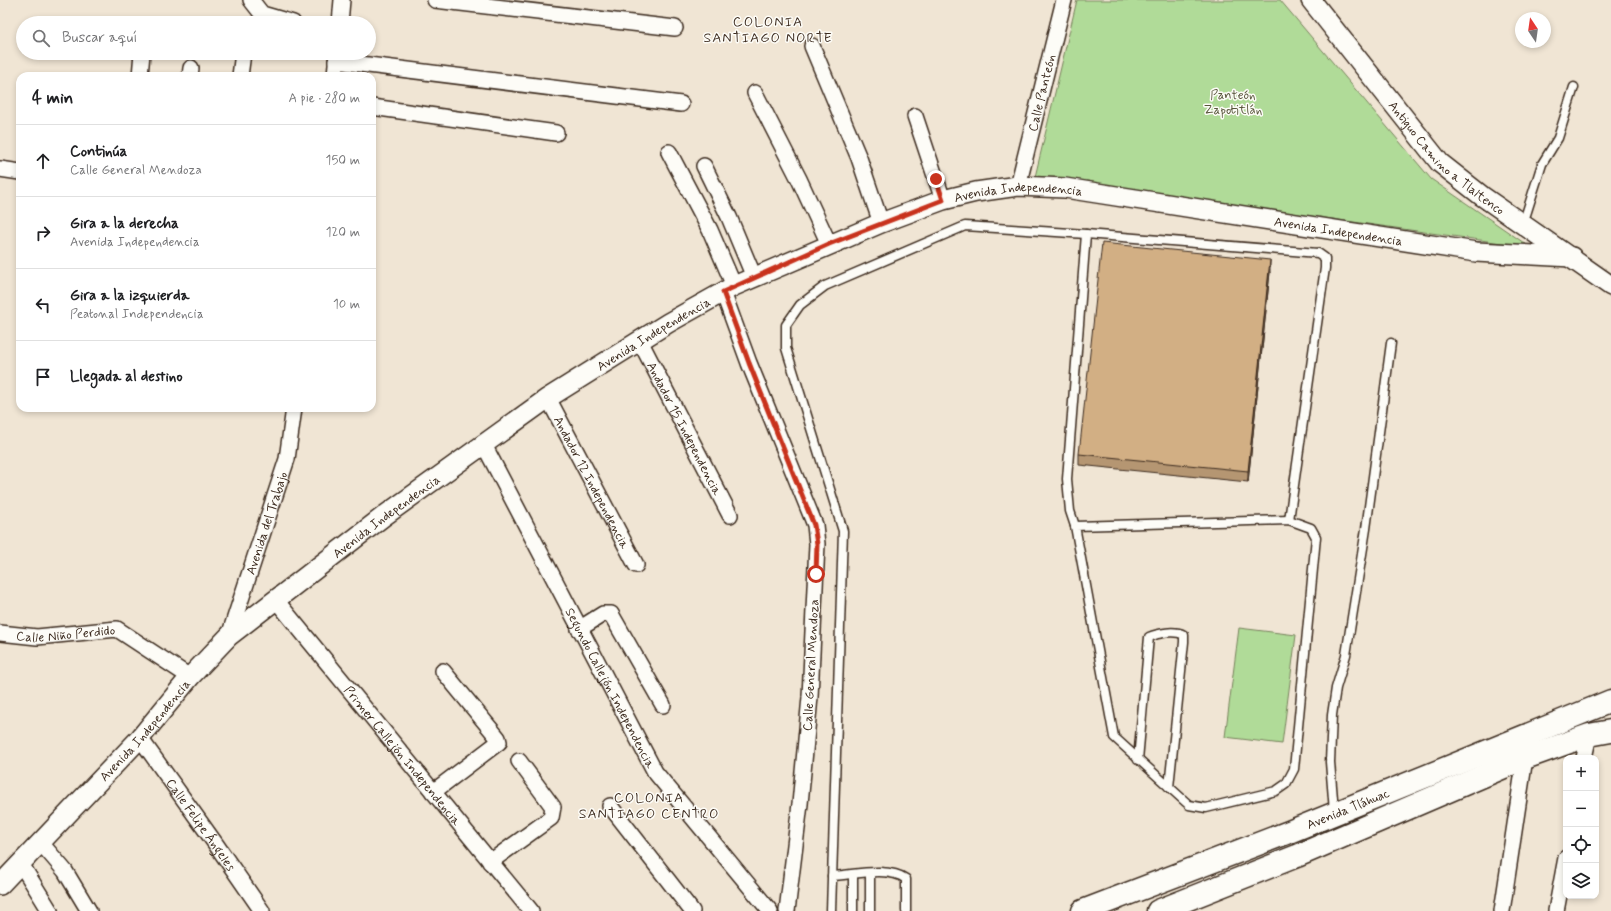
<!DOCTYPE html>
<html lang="es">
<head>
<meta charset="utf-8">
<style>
  :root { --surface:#fff; --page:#f6f6f6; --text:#202124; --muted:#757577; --line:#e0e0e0 }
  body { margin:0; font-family:Mynerve,sans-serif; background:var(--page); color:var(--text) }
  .controls { position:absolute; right:12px; bottom:12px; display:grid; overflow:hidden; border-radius:8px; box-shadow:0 2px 6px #0003 }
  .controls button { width:36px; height:36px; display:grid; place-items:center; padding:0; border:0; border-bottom:1px solid var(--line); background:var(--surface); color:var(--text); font:20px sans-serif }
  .compass { position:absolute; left:1515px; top:12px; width:36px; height:36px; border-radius:50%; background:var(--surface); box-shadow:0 2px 6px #0003; rotate:347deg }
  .stop { position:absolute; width:12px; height:12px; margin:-9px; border:3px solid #c8321e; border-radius:50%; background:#fff }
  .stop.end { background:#c8321e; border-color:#fff; box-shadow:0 1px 4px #0008 }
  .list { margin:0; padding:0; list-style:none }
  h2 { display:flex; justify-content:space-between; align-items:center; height:52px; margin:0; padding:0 16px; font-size:17px }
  h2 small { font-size:13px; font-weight:400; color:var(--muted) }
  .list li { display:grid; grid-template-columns:26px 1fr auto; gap:12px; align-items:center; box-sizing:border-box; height:72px; padding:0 16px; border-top:1px solid var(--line) }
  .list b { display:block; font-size:15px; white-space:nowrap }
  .list p { margin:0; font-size:13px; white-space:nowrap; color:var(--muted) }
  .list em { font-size:13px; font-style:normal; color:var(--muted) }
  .icon { flex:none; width:22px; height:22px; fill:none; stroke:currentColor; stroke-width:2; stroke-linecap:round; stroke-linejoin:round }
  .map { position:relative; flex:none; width:1611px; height:911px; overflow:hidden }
  .search { position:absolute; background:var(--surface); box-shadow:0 2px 6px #0003; left:16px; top:16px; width:360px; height:44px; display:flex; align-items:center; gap:10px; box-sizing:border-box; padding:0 14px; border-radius:22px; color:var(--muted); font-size:15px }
  .panel { position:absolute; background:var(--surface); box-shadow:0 2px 6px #0003; left:16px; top:72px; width:360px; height:340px; border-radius:12px }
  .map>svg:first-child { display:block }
  .green { fill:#b0db98; stroke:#76825b }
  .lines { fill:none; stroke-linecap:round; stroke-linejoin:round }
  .service-casing { stroke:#3b2a1e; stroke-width:11 }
  .minor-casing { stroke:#3b2a1e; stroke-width:18 }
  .tertiary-casing { stroke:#3b2a1e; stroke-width:22 }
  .secondary-casing { stroke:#3b2a1e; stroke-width:25 }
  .service { stroke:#fdfcf7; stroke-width:8 }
  .minor { stroke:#fdfcf7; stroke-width:15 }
  .tertiary { stroke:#fdfcf7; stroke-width:19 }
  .secondary { stroke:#fdfcf7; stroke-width:22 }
  .wall { fill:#b59672; stroke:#3b2a1e }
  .shaded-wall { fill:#937a5c; stroke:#3b2a1e }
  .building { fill:#d2af84; stroke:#3b2a1e }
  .route { stroke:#c8321e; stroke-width:5 }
  .labels { text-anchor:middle; stroke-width:3; stroke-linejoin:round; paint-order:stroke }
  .street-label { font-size:13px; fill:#3b2a1e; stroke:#fdfcf7 }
  .park-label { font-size:13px; fill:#58563c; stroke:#fdfcf7 }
  .neighbourhood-label { font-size:14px; letter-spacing:1px; fill:#3b2a1e; stroke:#fdfcf7 }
</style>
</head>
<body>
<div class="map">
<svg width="1611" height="911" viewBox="0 0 1611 911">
  <rect width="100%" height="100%" fill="#f0e5d4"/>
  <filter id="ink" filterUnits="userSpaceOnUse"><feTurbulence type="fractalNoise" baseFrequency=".025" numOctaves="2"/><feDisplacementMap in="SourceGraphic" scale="8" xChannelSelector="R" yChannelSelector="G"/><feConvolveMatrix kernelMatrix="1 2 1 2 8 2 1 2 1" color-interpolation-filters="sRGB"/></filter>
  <g filter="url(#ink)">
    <g class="green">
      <path d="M1077,0H1280L1431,179L1530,247L1035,177Z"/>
      <path d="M1239,628L1296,635L1282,744L1225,737Z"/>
    </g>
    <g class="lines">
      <g class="service-casing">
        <g id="service">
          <path d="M1523,224L1542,164L1558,138L1574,87"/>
          <path d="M1289,520L1311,528L1316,537L1294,769L1286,784L1276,791L1206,808L1189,805L1114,737L1075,526Z"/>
          <path d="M1075,526L1070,511L1067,479L1086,234"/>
          <path d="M1138,760L1149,637C1158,633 1175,630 1184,635V642L1169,787"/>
          <path d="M1334,811L1330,762L1332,715L1336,688L1346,655L1366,529L1391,343"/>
          <path d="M870,873V911"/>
          <path d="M853,875V911"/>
          <path d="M832,876C853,875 888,866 906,879V911"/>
          <path d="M831,911L843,531L786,348V325L800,305L825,286L965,226L1086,234L1318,253L1325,258V268L1289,520"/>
        </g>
      </g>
      <g class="minor-casing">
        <g id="minor">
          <path d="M251,0L262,14L293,23"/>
          <path d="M435,0L675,28"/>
          <path d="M340,23L342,0"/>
          <path d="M812,46L859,158L881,223"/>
          <path d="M336,61L681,104"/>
          <path d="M140,76L142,53"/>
          <path d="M190,76L191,68"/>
          <path d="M240,76L243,53"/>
          <path d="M335,76L337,53"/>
          <path d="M755,93L799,179L829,244"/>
          <path d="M372,107L556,133"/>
          <path d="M915,116L943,200"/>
          <path d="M669,152L710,230L734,286"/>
          <path d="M704,166L729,217L754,277"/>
          <path d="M0,169L20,172"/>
          <path id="s1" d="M1018,186L1064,0"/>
          <path d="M723,292L749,363L815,525L817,544L810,697L800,804L787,911"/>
          <path id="s2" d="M640,341L730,515"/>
          <path id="s3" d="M548,398L636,565"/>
          <path id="s4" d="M483,443L655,772L770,911"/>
          <path id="s5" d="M275,599L531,911"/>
          <path d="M579,629L603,614H611L663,705"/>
          <path id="s6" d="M0,633L37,637L117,629L190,677"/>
          <path id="s7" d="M229,636L287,459L294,408"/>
          <path id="s8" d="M140,738L215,843L262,911"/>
          <path d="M1584,758L1589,735"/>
          <path d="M433,792L499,742L498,738L443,671"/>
          <path d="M610,806L692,911"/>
          <path d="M41,843L65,871L89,911"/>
          <path d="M490,862L551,818L553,807L519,761"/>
          <path d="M21,864L50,911"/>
          <path d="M1502,911L1525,758"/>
          <path d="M1556,911L1566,858"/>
        </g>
      </g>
      <g class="tertiary-casing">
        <g id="tertiary">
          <path id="s9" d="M1311,0L1440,163L1482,196L1611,286"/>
          <path id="s10" d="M0,885L140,738L190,677L229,636L384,516L548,398L668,323L734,286L881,223L943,200L976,192L1018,186L1065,188L1476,252L1572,257"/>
        </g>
      </g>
      <g class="secondary-casing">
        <g id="secondary">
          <path id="s11" d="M1083,911L1289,832L1611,701"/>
          <path d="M1158,911L1297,856L1525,758L1589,735L1611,731"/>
        </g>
      </g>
      <use href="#service" class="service"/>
      <use href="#minor" class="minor"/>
      <use href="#tertiary" class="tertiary"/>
      <use href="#secondary" class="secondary"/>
    </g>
    <path class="wall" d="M1270,272L1248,482L1079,465V454Z"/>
    <path class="shaded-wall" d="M1270,260V272L1248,482V471Z"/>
    <path class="building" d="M1102,243L1270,260L1248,471L1079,454Z"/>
  </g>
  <g class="lines" filter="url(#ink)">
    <path class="route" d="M816,574L817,544L814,525L749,363L723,292L829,244L943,200L936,179"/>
  </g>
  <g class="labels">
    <g class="street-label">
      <text dy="5" stroke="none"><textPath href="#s1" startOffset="96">Calle Panteón</textPath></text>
      <text dy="5" stroke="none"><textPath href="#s9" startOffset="209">Antiguo Camino a Tlaltenco</textPath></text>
      <text dy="5" stroke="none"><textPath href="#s10" startOffset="1256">Avenida Independencia</textPath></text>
      <text dy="5" stroke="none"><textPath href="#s10" startOffset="1580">Avenida Independencia</textPath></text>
      <text dy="5" stroke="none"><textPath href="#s10" startOffset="860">Avenida Independencia</textPath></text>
      <text dy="5" stroke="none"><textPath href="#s2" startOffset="98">Andador 15 Independencia</textPath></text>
      <text dy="5" stroke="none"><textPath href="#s3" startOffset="95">Andador 12 Independencia</textPath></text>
      <text dy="5" stroke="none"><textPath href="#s10" startOffset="536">Avenida Independencia</textPath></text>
      <text dy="5" stroke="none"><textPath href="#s7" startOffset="119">Avenida del Trabajo</textPath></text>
      <text dy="5" stroke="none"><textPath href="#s6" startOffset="66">Calle Niño Perdido</textPath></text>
      <text transform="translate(810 665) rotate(-87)" y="5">Calle General Mendoza</text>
      <text dy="5" stroke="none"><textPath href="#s4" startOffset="276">Segundo Callejón Independencia</textPath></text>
      <text dy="5" stroke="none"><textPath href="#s10" startOffset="212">Avenida Independencia</textPath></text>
      <text dy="5" stroke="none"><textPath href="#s5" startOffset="202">Primer Callejón Independencia</textPath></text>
      <text dy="5" stroke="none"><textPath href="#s11" startOffset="284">Avenida Tláhuac</textPath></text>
      <text dy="5" stroke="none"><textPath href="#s8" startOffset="106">Calle Felipe Ángeles</textPath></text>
    </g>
    <g class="park-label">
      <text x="1233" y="99">Panteón<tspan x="1233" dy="15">Zapotitlán</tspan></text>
    </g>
    <g class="neighbourhood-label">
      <text x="768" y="26">COLONIA<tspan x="768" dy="16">SANTIAGO NORTE</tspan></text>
      <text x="649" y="802">COLONIA<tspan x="649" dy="16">SANTIAGO CENTRO</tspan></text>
    </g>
  </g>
</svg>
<div class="controls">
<button>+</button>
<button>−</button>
<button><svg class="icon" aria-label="locate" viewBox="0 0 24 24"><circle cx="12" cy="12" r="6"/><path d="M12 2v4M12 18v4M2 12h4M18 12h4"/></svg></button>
<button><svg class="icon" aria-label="layers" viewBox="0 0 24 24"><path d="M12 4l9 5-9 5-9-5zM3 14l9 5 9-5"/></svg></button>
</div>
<svg class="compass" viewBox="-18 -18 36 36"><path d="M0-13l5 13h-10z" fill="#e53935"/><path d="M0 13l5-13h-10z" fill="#757577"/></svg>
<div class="stop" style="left:816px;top:574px"></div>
<div class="stop end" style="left:936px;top:179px"></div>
<div class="search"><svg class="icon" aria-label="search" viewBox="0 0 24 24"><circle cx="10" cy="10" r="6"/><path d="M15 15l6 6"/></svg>Buscar aquí</div>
<section class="panel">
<h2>4 min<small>A pie · 280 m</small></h2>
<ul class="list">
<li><svg class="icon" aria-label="ahead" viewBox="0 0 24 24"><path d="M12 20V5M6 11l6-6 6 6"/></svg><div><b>Continúa</b><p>Calle General Mendoza</p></div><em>150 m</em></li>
<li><svg class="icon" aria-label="right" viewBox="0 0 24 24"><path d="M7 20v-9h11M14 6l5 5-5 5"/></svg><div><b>Gira a la derecha</b><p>Avenida Independencia</p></div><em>120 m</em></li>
<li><svg class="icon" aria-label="left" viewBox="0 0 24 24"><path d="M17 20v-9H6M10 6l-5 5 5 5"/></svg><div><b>Gira a la izquierda</b><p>Peatonal Independencia</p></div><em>10 m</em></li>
<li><svg class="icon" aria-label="arrive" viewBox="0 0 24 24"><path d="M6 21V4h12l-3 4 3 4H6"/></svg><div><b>Llegada al destino</b></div></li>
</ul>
</section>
</div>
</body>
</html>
